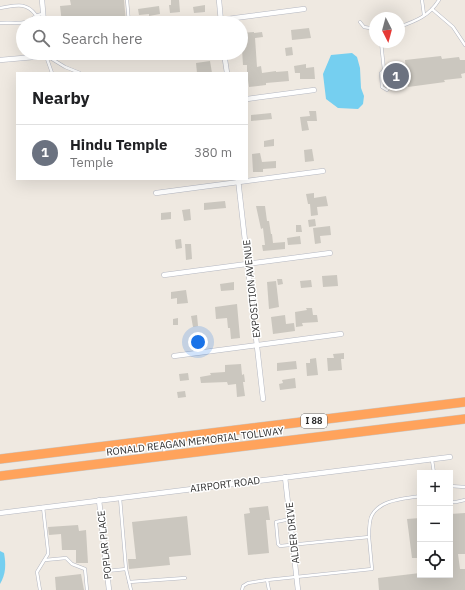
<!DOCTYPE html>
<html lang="en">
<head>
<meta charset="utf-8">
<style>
  :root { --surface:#fff; --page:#f2f2f2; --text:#202124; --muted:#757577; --line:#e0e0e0; --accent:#4264fb }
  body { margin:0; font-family:"IBM Plex Sans",sans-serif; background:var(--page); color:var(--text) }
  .controls { position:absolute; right:12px; bottom:12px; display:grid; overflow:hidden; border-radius:0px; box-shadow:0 4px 16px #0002 }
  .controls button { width:36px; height:36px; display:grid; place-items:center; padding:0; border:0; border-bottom:1px solid var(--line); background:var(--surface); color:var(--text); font:20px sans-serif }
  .compass { position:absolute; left:369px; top:12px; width:36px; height:36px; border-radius:50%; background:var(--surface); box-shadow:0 4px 16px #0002; rotate:174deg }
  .you { position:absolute; left:198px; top:342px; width:14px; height:14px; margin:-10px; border:3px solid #fff; border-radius:50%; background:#1a73e8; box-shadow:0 0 0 6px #1a73e833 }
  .badge { display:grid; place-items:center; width:26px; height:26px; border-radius:50%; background:var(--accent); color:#fff; font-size:13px; font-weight:700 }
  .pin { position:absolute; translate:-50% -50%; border:2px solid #fff; box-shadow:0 1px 4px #0006 }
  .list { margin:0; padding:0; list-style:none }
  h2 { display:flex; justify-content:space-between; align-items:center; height:52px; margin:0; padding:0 16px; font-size:17px }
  h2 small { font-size:13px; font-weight:400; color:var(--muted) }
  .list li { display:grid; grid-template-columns:26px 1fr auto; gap:12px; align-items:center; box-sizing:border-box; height:56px; padding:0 16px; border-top:1px solid var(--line) }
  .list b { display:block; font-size:15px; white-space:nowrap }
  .list p { margin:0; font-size:13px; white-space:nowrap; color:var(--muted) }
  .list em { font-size:13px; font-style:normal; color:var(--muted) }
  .icon { flex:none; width:22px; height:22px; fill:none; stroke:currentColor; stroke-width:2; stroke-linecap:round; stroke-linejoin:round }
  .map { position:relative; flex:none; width:465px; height:590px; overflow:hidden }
  .search { position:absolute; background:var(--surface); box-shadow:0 4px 16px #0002; left:16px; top:16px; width:232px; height:44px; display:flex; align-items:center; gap:10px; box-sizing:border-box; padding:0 14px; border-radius:22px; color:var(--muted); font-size:15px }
  .panel { position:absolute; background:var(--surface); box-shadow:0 4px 16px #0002; left:16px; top:72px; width:232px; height:108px; border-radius:0px }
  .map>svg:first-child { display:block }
  .water { fill:#75cff0 }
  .building { fill:#cbc7bf }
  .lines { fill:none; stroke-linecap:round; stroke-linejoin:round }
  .service-casing { stroke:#b4b7c1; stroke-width:3.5 }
  .minor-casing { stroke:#b4b7c1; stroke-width:5.5 }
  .motorway-casing { stroke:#c9c9c9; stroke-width:10 }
  .service { stroke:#fff; stroke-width:2.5 }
  .minor { stroke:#fff; stroke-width:4.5 }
  .motorway { stroke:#ffa35c; stroke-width:9 }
  .labels { text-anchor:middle; stroke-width:3; stroke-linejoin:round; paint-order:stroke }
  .shield { fill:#fff; stroke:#6d6d6d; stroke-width:1 }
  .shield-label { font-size:9px; font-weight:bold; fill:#2e2e2e }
  .street-label { font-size:10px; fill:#2e2e2e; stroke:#fff }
</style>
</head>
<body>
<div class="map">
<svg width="465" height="590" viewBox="0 0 465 590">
  <rect width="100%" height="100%" fill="#efe9e1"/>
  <g class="water">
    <path d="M352,53L357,57L360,68L361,88L364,96L363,104L358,109L338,108L326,99L323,74L331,55Z"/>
    <path d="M0,551L4,553C6,564 6,574 0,584Z"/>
  </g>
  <g class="building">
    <path d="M70,0H124L126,23H62L60,6L71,5Z"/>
    <path d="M171,0H179L180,12L170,13L169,5H171Z"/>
    <path d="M205,5V12L194,13L193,7Z"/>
    <path d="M159,6L160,14L149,16V14L139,15L138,9Z"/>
    <path d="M309,28L311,38L292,40L291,30Z"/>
    <path d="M254,32V33L262,32L263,37L255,38L257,67L261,66L262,73L276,71V72L288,71L289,81L266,83V85L249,87L248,80H247V65H243L241,33Z"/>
    <path d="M292,47L293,55L286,56L285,48Z"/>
    <path d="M141,53H148V58H142Z"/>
    <path d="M156,53L157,59L152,60L151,54Z"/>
    <path d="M174,53H182V59L175,60Z"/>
    <path d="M441,56L442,59L459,57L460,60H465V73L461,74L462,78L444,80L445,82L408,87L407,76L395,77V72L406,70L405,60Z"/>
    <path d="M210,61L212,73H197L196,63Z"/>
    <path d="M306,64V68L314,67L315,79H300V73H295L294,66Z"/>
    <path d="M309,111H316L317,121H307L309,130L302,131L300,117L310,116Z"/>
    <path d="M271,113L272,119L251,121V115Z"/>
    <path d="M274,139V146L264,147V141Z"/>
    <path d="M312,149L314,161L305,162L304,150Z"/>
    <path d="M260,153L262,162L276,161V168L263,169V172H253L252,154Z"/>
    <path d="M314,193V198L326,196L328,206L317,207L318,215L311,216L310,204H308L306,194Z"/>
    <path d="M225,201L226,208L204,210V203Z"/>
    <path d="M256,206H265L267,221H269L271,234H272L273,243L285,242V249L263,251L262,245H265L263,228L261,229Z"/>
    <path d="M190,209L191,220L184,221L182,210Z"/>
    <path d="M171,212V219L161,220V213Z"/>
    <path d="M315,219L316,226L309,227L308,220Z"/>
    <path d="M296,225H301L302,232H296Z"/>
    <path d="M330,226L331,235L320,236L321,243L315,244L313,228Z"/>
    <path d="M300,236L301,244L288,245L287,238Z"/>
    <path d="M181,239L182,248L176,249L175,240Z"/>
    <path d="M185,244H191L192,259L186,260Z"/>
    <path d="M337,275L338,286L323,287L322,276Z"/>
    <path d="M277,279H282L283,284L278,285Z"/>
    <path d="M311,280L312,287L301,288L300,281Z"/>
    <path d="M276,281L279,307L269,309L267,282Z"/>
    <path d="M234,282V290L221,291L220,284Z"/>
    <path d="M186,290L188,303L177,304V298L171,299V292Z"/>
    <path d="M237,304L240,338L231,339L230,328H228L227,318L216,319L215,307Z"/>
    <path d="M306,308H312L313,315H317L318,322L302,323L303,326L296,327L295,312L307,310Z"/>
    <path d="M197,315L198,326L193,327L191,316Z"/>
    <path d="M285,315L286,324L294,323L295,331L273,334L271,317Z"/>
    <path d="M178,318V325H173V319Z"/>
    <path d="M344,353V359H341L342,370L328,371L327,358H334L333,354Z"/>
    <path d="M316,358L318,375L307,376L306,363H310V359Z"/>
    <path d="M296,361L297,369L277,371V363Z"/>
    <path d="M241,364L242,375L244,374L245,382H243L245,396L237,397L236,384L228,385L227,382L201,383L200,377L211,375L210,373L225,372V365Z"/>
    <path d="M188,373L189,380L180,381L179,374Z"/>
    <path d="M295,378L296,388L280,390L279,384L283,383L282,380Z"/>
    <path d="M185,391L186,397L178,398L177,392Z"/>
    <path d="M268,506L270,520H266L269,553L248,555L244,514L250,513L249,508Z"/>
    <path d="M465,513V554H458L460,569H465V590H379L378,578L420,573V575H450V514Z"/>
    <path d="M187,516L191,555L169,557L170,565L129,569L128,559H136L132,522Z"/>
    <path d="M420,518V558H412L407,519Z"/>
    <path d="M78,525L79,531L86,530L88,563H76V550H62L61,534L49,535L48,527Z"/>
    <path d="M81,574L84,590H56L55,577Z"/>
  </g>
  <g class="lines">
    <g class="service-casing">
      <g id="service">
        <path d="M127,0L129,23"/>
        <path d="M422,0L424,15"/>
        <path d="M0,8C15,6 25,1 36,15"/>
        <path d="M432,9L453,27L465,45"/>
        <path d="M360,22L364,27L375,29"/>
        <path d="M0,23C9,22 17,24 26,22C34,20 32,15 43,14"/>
        <path d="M399,27C416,21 429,16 439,0"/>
        <path d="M381,42L384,70L388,73L390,86L387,90L382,87L381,73L384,70"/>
        <path d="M46,56L52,73"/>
        <path d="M47,56L65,67L80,73"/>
        <path d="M47,56L58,53"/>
        <path d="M163,442L165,455"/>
        <path d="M432,460L434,473"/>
        <path d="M450,486L465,487"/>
        <path d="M120,498L126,569L131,590"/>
        <path d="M450,502H456L465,500"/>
        <path d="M290,519L276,522L278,544L280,546L369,537C369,530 369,520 372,515C381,499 405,499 420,496"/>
        <path d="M45,560L66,558L72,564L85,569L87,590"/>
        <path d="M107,571L126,569"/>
        <path d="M129,582L185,578"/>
        <path d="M40,590L37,572L48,554V551L43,507"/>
        <path d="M242,590L243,586L248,583L267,580"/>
        <path d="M269,590L267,580L372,569L369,537"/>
      </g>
    </g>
    <g class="minor-casing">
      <g id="minor">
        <path d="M42,0L44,23"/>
        <path d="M219,0L221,22"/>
        <path d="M197,23L304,9"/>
        <path d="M224,53L227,73"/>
        <path d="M0,60L46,56V53"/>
        <path d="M247,99L314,90"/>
        <path d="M238,179L263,399"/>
        <path d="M156,193L323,171"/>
        <path d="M164,275L330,253"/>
        <path d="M174,356L341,334"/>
        <path d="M285,477L298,590"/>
        <path d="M99,500L109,590"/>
        <path d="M0,513L450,457"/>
      </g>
    </g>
    <g class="motorway-casing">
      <g id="motorway">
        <path d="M0,459L465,402"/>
        <path d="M0,476L465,419"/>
      </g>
    </g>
    <use href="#service" class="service"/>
    <use href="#minor" class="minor"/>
    <use href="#motorway" class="motorway"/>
  </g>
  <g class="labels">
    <rect class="shield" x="301" y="414" width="26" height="14" rx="3"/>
    <g class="shield-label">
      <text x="314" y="424">I 88</text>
    </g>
    <g class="street-label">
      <text transform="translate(251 289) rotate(-96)" y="4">EXPOSITION AVENUE</text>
      <text transform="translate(195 441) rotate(-7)" y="4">RONALD REAGAN MEMORIAL TOLLWAY</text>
      <text transform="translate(225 484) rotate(-7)" y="4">AIRPORT ROAD</text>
      <text transform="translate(292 533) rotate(-96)" y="4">ALDER DRIVE</text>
      <text transform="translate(104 545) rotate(-96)" y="4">POPLAR PLACE</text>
    </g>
  </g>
</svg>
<div class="controls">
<button>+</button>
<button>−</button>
<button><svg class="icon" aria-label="locate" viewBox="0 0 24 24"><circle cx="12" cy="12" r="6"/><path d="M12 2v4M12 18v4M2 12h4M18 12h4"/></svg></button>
</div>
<svg class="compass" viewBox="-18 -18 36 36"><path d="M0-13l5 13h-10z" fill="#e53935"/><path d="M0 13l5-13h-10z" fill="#757577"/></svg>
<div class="you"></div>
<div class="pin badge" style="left:396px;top:76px;background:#6b7280">1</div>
<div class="search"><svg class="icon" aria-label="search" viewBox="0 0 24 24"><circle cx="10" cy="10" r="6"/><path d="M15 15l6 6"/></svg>Search here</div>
<section class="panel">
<h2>Nearby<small></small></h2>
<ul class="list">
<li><span class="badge" style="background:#6b7280">1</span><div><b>Hindu Temple</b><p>Temple</p></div><em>380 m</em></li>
</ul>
</section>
</div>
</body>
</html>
